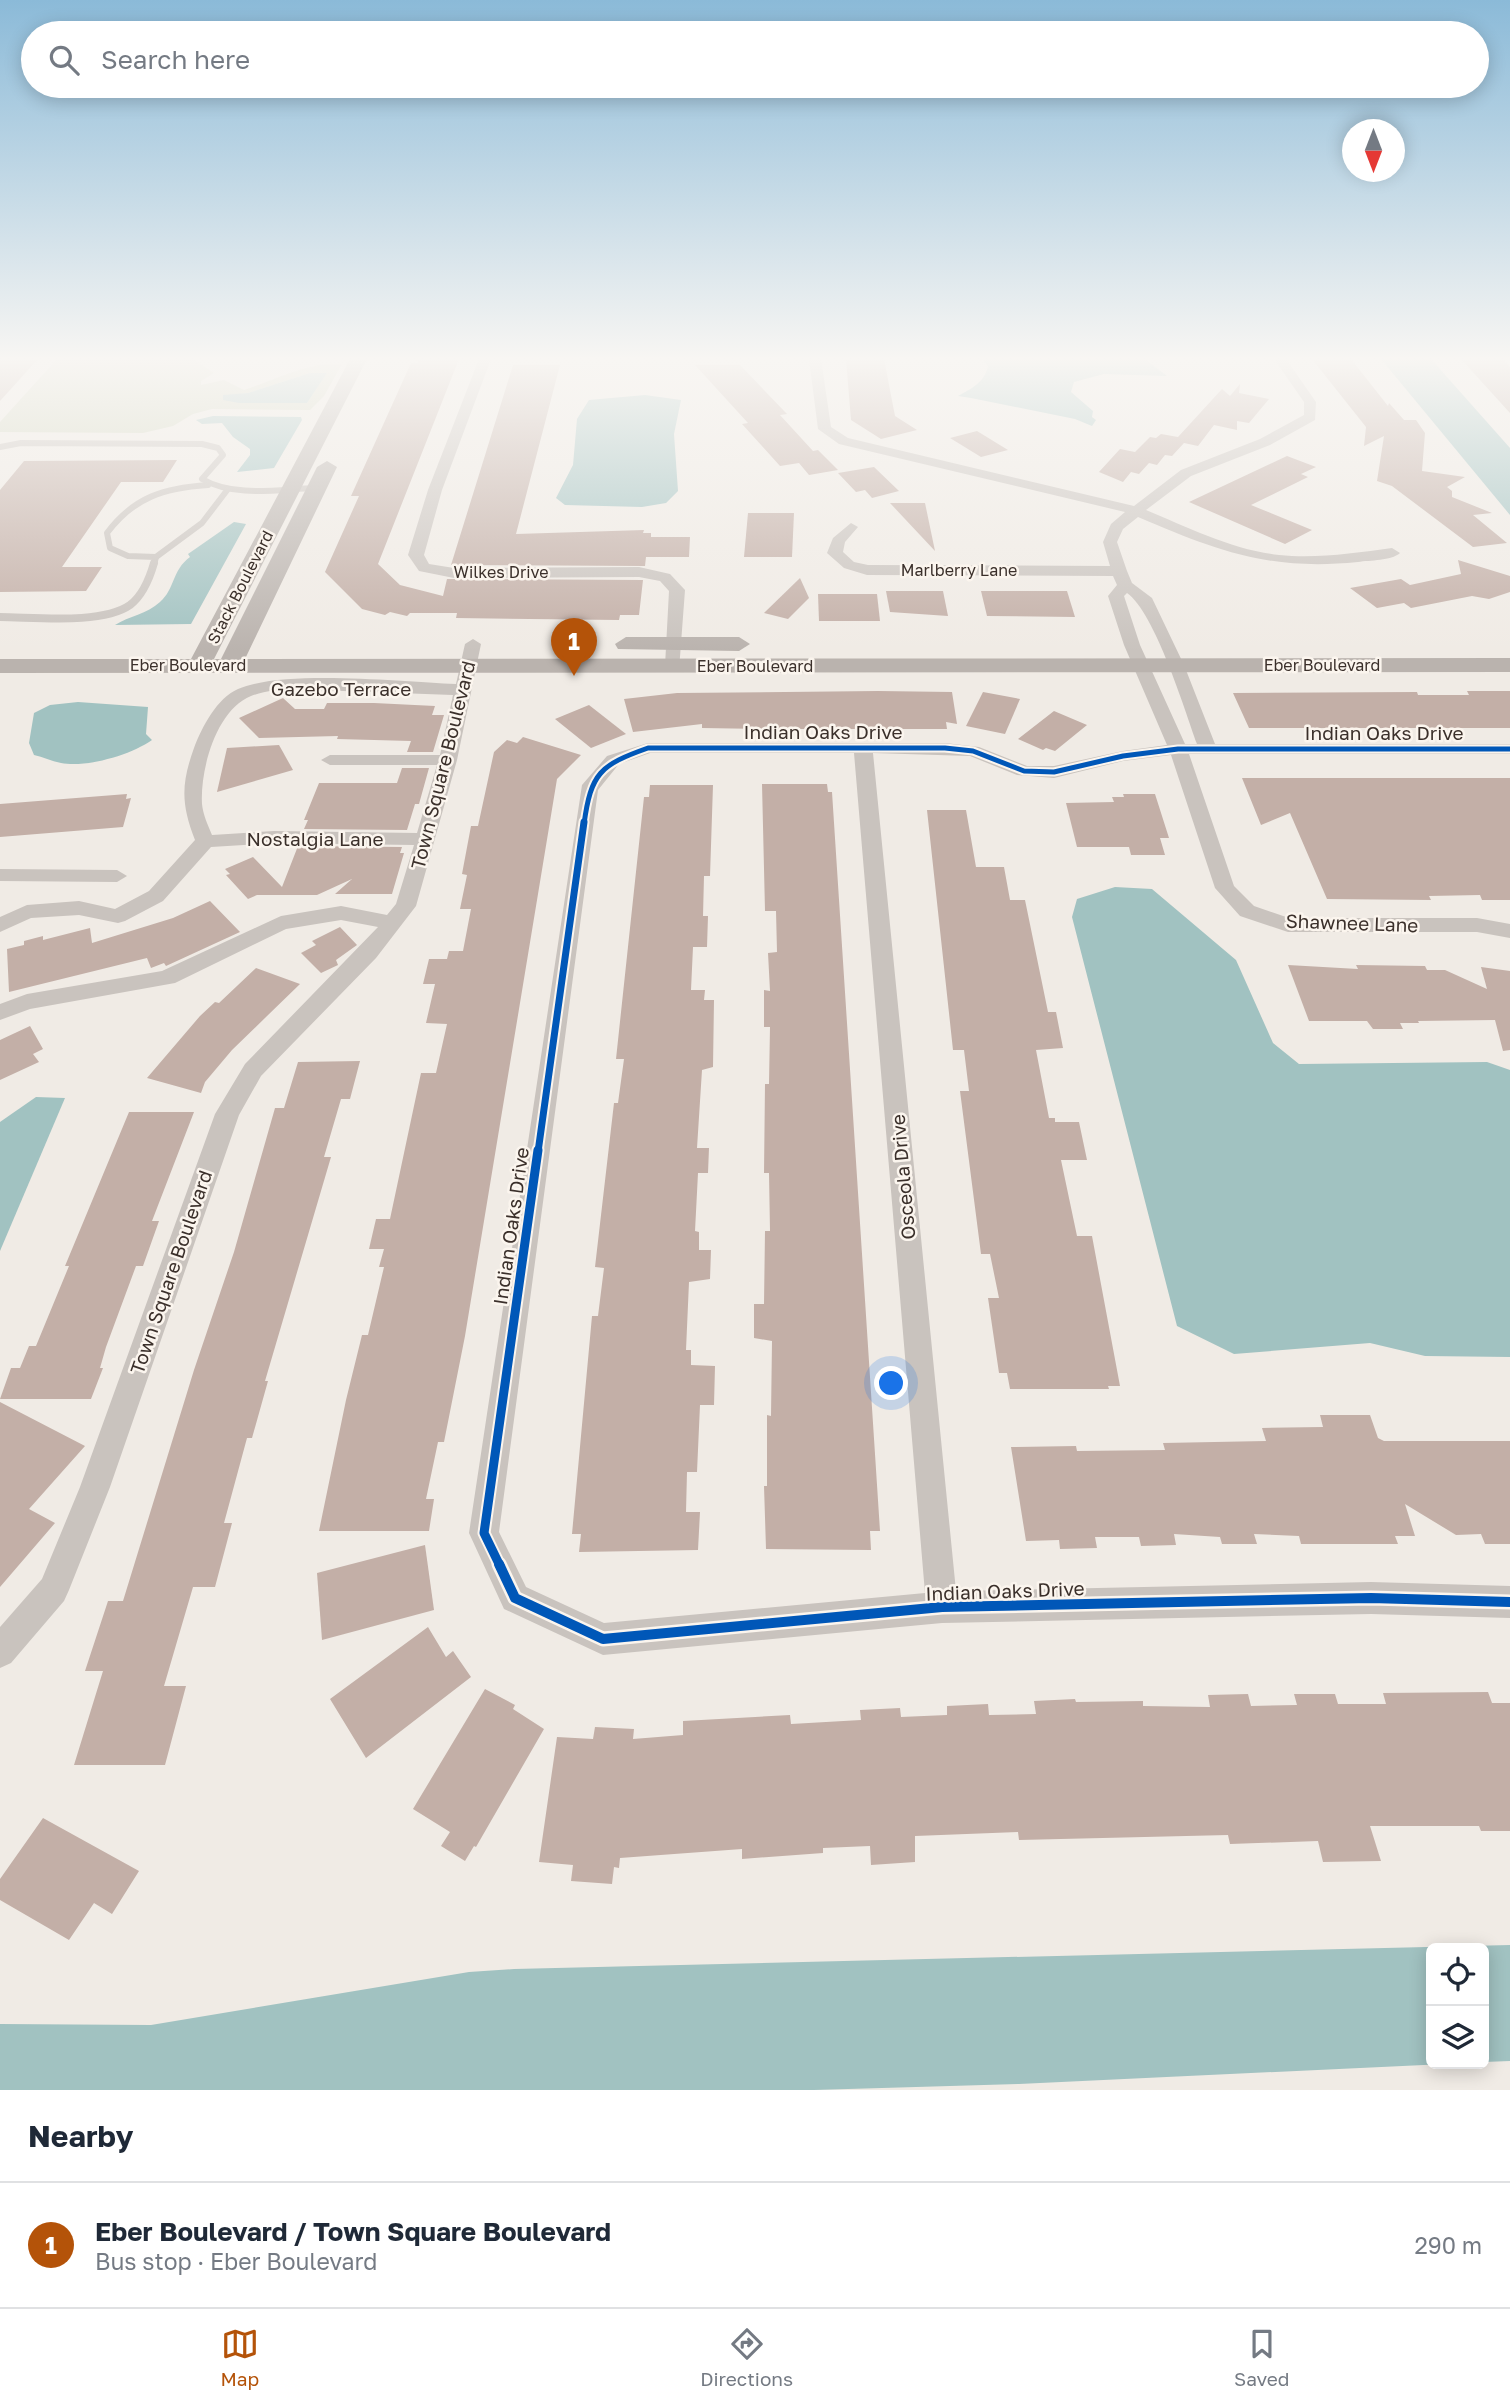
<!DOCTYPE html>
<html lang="en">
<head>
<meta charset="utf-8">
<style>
  :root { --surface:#fff; --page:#f2f2f3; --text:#1f2937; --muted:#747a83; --line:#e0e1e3; --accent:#b45309 }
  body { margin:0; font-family:"Golos Text",sans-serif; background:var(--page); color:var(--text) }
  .controls { position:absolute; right:21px; bottom:21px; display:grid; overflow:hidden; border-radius:10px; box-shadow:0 4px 18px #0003 }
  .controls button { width:63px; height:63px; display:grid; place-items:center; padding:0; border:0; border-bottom:2px solid var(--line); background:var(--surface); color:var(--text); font:35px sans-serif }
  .compass { position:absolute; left:1342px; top:119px; width:63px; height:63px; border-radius:50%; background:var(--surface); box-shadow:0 4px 18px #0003; rotate:180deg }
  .you { position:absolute; left:892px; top:1384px; width:24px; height:24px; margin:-18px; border:5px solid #fff; border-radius:50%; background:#1a73e8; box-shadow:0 0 0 10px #1a73e833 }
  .badge { display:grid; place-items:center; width:46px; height:46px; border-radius:50%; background:var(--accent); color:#fff; font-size:23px; font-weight:700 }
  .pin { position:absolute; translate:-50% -58px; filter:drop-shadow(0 2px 4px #0008) }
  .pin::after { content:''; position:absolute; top:37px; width:24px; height:21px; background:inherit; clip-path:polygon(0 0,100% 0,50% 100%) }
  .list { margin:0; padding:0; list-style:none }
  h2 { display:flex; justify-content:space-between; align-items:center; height:91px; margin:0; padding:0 28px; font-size:30px }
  h2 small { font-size:23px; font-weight:400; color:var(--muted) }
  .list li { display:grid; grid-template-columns:46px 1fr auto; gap:21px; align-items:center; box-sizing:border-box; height:126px; padding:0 28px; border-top:2px solid var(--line) }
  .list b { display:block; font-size:26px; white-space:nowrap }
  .list p { margin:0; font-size:23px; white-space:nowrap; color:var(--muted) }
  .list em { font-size:23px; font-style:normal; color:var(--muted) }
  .icon { flex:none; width:38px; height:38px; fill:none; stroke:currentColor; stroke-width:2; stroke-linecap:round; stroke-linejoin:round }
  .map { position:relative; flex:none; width:1510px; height:2090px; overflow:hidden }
  .search { position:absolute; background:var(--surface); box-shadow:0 4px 18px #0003; left:21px; right:21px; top:21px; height:77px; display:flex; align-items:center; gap:18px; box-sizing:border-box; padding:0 24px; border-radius:38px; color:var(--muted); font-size:26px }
  .sheet { height:217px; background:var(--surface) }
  nav { display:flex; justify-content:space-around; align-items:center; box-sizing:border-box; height:98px; border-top:2px solid var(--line); background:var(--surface); font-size:19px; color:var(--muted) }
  nav a { display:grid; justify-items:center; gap:4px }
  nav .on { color:var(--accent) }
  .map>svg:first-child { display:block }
  .green { fill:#d1d6bf; fill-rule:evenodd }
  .water { fill:#a1c2c1 }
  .building { fill:#c3afa7 }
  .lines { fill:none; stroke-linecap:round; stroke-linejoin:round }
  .lane-far1 { stroke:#c9c3be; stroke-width:6 }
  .lane { stroke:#c9c3be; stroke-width:8 }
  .street { fill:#c9c3be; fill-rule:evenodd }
  .secondary { fill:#bab3ae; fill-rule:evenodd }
  .cycleway-far3-casing { stroke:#fbf5ee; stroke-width:9 }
  .cycleway-far2-casing { stroke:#fbf5ee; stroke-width:11 }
  .cycleway-far1-casing { stroke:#fbf5ee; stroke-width:13 }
  .cycleway-casing { stroke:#fbf5ee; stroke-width:15 }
  .cycleway-far3 { stroke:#0057b8; stroke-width:5 }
  .cycleway-far2 { stroke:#0057b8; stroke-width:7 }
  .cycleway-far1 { stroke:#0057b8; stroke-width:9 }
  .cycleway { stroke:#0057b8; stroke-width:10 }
  .labels { text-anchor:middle; stroke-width:5; stroke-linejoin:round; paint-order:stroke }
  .far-street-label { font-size:16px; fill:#3b302b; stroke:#fbf5ee }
  .street-label { font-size:19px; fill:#3b302b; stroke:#fbf5ee }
</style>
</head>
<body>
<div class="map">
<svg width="1510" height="2090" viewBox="0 0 1510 2090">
  <rect width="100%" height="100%" fill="#f0ebe5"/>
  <path class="green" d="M57,359H193L214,373L201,381V385L224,380L244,390C275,380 310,361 342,364L324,396L310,410L212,409L193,414L173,426L143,433L0,432V422ZM310,373L326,374L307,403H239L231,395L248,393Z"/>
  <g class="water">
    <path d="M982,359H1145L1167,376L1104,374L1074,382L1071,392L1093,411L1092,417L1096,420L1092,426L1075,419L971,398L958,396C971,389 985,382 988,366Z"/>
    <path d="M1381,359H1431L1510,448V515Z"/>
    <path d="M310,373H327L307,403H239L223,400V395L248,393Z"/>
    <path d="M645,395L681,400L674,434L678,491L666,503L642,507L565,505L556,498L573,465L577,419L589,400Z"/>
    <path d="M213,416L301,417L302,420L274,468L237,472L250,455V449L233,437L222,423L202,424L196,420Z"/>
    <path d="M234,522L246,524L191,624L115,625C129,616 147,614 160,602C175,589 172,570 190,557L188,554Z"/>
    <path d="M78,702L148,707L146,734L152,740C131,755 86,768 61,763C51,761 43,757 34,755L29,743L34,713L50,705Z"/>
    <path d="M1115,887L1152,889L1236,960L1273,1043L1299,1064L1487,1062L1510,1070V1357L1425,1356L1370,1343L1234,1354L1177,1326L1072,917L1077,899Z"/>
    <path d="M36,1097L65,1098L0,1251V1122Z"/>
    <path d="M1510,1945V2061L1484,2062V1948H1431V2064H1445L1019,2084L814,2090H0V2024L151,2025L469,1972L514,1969Z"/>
  </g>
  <g class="building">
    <path d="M0,359H38L0,401Z"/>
    <path d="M419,359H459L378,564L400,585L443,596L447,579L643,580L639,615H620L619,620L456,618L457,613H410L407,616L390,612L385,615L362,609L325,572L359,496H351L411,363H417Z"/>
    <path d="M846,359H884L895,416L917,430L881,439L851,420Z"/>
    <path d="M1312,359H1351L1388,406L1389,403L1404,420H1416L1425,433L1422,471L1465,477L1447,487L1452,491V497L1492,513L1473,515L1507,543L1473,547L1392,486L1377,481L1384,436L1364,446L1366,427Z"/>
    <path d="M1461,359H1503L1510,367V413Z"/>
    <path d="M513,365H560L516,534L644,530L643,533H651V537H690L689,557H646L645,566L451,565Z"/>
    <path d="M695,365H740L787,414L780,415L813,451L818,450L838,470L809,475L799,463L780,466L742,424L748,423Z"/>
    <path d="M1240,384L1239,393L1269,399L1249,423L1237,421V430L1214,425L1198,446L1184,443L1172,456L1165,455L1157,465L1149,463L1139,474L1131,472L1123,482L1099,472L1120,449L1135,452L1150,437L1156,438L1161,434L1178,437L1222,389L1230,396Z"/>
    <path d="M977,431L1008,450L981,457L950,438Z"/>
    <path d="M1287,456L1316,467L1301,474L1308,477L1251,505L1312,530L1285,544L1189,502Z"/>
    <path d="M177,460L163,482H121L62,567H102L86,591L0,592V490L24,461Z"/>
    <path d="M874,467L899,491L872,498L865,490L856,492L838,473Z"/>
    <path d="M890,503H925L935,551Z"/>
    <path d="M748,513H794L792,557H744Z"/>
    <path d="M1458,560L1510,576V592L1489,599L1472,596L1411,608L1404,603L1377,608L1350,588L1401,579L1410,585L1461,574Z"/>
    <path d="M800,578L809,598L788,619L764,613Z"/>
    <path d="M886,591H943L948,616L890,612Z"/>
    <path d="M981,591H1067L1075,617L987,616Z"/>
    <path d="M818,594H877L880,621H819Z"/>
    <path d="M878,691L952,692L957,724L946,722L947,729H771L702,728V724L633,732L624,699L677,693Z"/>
    <path d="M1467,691H1510V728H1249L1233,693L1417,692L1418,695H1469Z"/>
    <path d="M983,692L1020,699L1005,734L966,726Z"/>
    <path d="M283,698L295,709H324L327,703H374L435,706L432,715H444L433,752H407L411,741L337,739L338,736L259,738L239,718Z"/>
    <path d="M589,705L626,734L591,748L555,719Z"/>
    <path d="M1054,711L1087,725L1055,751L1046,748L1043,750L1018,739Z"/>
    <path d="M523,737L581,755L557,779L465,1336L444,1442H438L426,1499H434L429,1531H319L346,1400L362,1335H368L384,1267H379L384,1249H369L376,1219H390L421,1073H436L447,1024L426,1023L435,984H423L429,959H447L449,951H463L471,909H460L467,875L462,874L471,826H478L494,752L507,740L517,743Z"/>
    <path d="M279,745L293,770L217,792L227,748Z"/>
    <path d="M402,768H429L419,804H415L407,830L304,829L308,820H304L319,783H397Z"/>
    <path d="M1242,778H1510V900H1482L1480,895L1429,896L1431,900L1327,899L1290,813L1261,825Z"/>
    <path d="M762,784H827L828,792H832L880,1531H870L871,1550L766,1549L764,1486H767V1415L771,1416L772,1341L754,1338V1304H764L765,1231H770L769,1173H764L765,1084H769L770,1027H764V990L770,991L768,953L777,952L776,911H765Z"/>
    <path d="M650,785H713L710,876H704L703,916H708L707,947H693L691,990H705L704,1000H714L713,1067L702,1070L697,1148H709L708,1173H698L695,1231L699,1232V1250H711L710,1279L689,1282L686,1350H691V1365L715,1366L714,1405H700L697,1472H687L686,1512H700L698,1550L579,1552L581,1534H572L592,1316H598L604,1268L595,1267L614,1103H618L624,1059H616L644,797H649Z"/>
    <path d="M127,794L126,799L131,798L123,827L0,837V804Z"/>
    <path d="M1123,794H1155L1169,838H1160L1165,855H1131L1129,847H1077L1066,803L1114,802L1112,797H1124Z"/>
    <path d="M927,810H966L976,867H1004L1010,900H1025L1048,1012H1056L1063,1048L1036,1050L1049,1118H1055V1122H1079L1087,1160H1061L1077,1236H1092L1120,1386H1108L1109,1389H1010L1007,1373H999L988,1298H999L990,1254H981L960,1091H969L964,1050H953Z"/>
    <path d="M298,846L402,847L400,853H404L392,894H335L352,879L317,895H257L248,899L226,875L230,874L225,869L253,857L282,887Z"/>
    <path d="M210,901L240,932L166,966L164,963L151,968L147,958L9,992L7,949L24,945V941L43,936V940L90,928L92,943L173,918Z"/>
    <path d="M340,927L357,945L336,960L338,965L321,973L301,953L316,945L312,941Z"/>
    <path d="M1288,965L1358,969L1356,965L1425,966L1427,970H1445L1487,989L1481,967L1510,971V1050L1503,1051L1495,1020L1418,1021L1419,1023H1400L1403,1029H1373L1367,1021H1309Z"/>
    <path d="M256,968L300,984L232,1050L205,1082L201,1093L147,1078L200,1016L215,1002L219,1003Z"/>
    <path d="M30,1026L43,1049L33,1054L39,1062L0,1080V1040Z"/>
    <path d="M360,1061L350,1099H341L324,1157H331L265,1381H268L252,1438H247L224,1523H232L215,1587H193L164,1686H186L165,1765H74L103,1671H85L108,1601H123L194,1370L234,1252L275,1108H284L298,1062Z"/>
    <path d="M129,1112H194L152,1221H159L143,1266H136L106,1347L100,1368H103L91,1399H0L11,1368H20L29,1346H36L69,1266H65Z"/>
    <path d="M0,1402L85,1446L29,1509L55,1523L0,1587Z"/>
    <path d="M1320,1415H1370L1378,1438L1384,1441H1510V1544H1485L1481,1534L1456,1535L1405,1504L1415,1536H1395L1398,1544H1301L1299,1536L1254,1534L1257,1544H1222L1220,1537L1174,1534L1176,1545L1141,1546L1139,1537H1095L1097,1548L1060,1549L1059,1540L1026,1541L1011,1447L1076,1446L1077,1451L1165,1450L1163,1443L1266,1441L1262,1428L1323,1427Z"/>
    <path d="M425,1545L434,1610L322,1640L317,1573Z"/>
    <path d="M428,1627L446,1657L453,1651L471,1677L366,1758L330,1699Z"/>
    <path d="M485,1689L515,1705L513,1709L544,1729L476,1847L474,1846L465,1861L441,1846L450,1832L413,1809Z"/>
    <path d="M1488,1692L1492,1703H1510V1831H1481L1479,1826H1370L1381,1861L1323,1862L1318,1841L1230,1844L1228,1835L1019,1840L1018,1832L915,1836V1862L871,1865L870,1846L823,1848V1853L742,1859V1849L620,1858L619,1868L614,1867L612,1884L571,1881L573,1865L539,1862L557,1737L593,1739L595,1727L634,1729L633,1739L683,1735V1721L790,1715L791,1724L861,1720L860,1710L900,1708L901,1717L947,1715V1706L988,1704L989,1715L1036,1714L1034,1701L1075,1699L1076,1702L1143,1701V1706L1210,1707L1208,1695L1248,1694L1251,1706L1297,1705L1294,1694H1335L1338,1704H1386L1383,1693Z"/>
    <path d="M43,1818L139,1871L112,1914L94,1903L69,1940L0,1900V1879Z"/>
  </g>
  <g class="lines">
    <g class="lane-far1">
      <path d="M0,447L21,443L202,444L218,448L223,455L202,479C235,498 279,489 315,488"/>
      <path d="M156,557L128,556L110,548L107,533C134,497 164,488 208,485"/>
      <path d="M154,565L156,557L202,523L228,489"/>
    </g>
    <path class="lane" d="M0,617C33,617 102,625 130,605C142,596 150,577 154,563"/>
    <g class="street">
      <path d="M479,359H491L442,490L424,555L429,564L454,568L639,567L670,574L685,590L679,670L673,671L665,666L669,591L660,581L639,577L454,578L419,571L408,555L428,490Z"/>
      <path d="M809,359H821L831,427L848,438L1134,506L1181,470L1260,439L1304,415V402L1274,359H1286L1316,402L1315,420L1270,445L1191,476L1146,510C1189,528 1233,550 1279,555C1316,559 1355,553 1392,548L1400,553C1391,561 1370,560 1358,562C1269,571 1218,551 1138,517L1123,529L1117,542L1127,571L1132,583L1152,598L1184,665L1215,744H1510V754H1189L1234,886L1254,906L1289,918H1477L1510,924V938L1477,932H1288L1240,916L1215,888L1171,755L1123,761L1054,778L1017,775L970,756L873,753L956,1591L1371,1582L1510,1586V1618L1371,1614L942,1623L603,1655L504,1609L469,1533L582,785L607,756L648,743H945L979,747L1027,766H1054L1123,751L1167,745L1124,645L1108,596L1117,585L1113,576L867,575L844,568L827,553L833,538L851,523L858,527L845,542L843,552L854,562L868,565L1110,566L1103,542L1111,524L1125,512L839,444L818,429ZM1127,593C1155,613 1184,708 1197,744H1185L1140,645L1124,596ZM650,753H854L925,1593L604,1623L526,1587L499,1532L598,790L619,764Z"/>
      <path d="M473,639L481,644L457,760L416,906L376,958L261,1076L239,1115L110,1487L69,1590L64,1601L11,1663L0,1668V1627L42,1579L80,1487L215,1114L245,1064L378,927L341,920L286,929L175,983L30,1009L0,1020V1004L27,994L162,971L281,916L341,906L387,915L396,904L414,845L274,843L211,847L163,901L125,921L118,923L79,915L31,918L0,932V917L27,905L79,901L115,909L149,891L195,840C181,804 181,784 194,748C202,727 217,698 238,689C284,669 402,682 456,684L465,644ZM316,690L453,695L440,755H330L321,760L330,765H437L417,833L274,831L212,835C208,825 203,815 202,804C200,770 216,710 251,696C271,688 295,690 316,690Z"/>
      <path d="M0,869L117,870L127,876L117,882L0,881Z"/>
    </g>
    <g class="secondary">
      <path d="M350,359H367L214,659H221L317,467L327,461L337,467L245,659L1510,658V672L0,673V659H191Z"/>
      <path d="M626,637H739L750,644L739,651L618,649L615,644Z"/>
    </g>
    <g class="cycleway-far3-casing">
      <path id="cycleway-far3" d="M584,824C591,773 600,765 648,748H945L973,751L1024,771L1054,772L1123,756L1178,749H1510"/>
    </g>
    <g class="cycleway-far2-casing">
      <path id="cycleway-far2" d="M538,1152L584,822"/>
    </g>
    <g class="cycleway-far1-casing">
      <path id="cycleway-far1" d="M500,1566L484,1533L538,1150"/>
    </g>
    <g class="cycleway-casing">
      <path id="cycleway" d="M499,1564L515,1598L603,1639L942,1607L1371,1598L1510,1602"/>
    </g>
    <use href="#cycleway-far3" class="cycleway-far3"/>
    <use href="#cycleway-far2" class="cycleway-far2"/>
    <use href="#cycleway-far1" class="cycleway-far1"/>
    <use href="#cycleway" class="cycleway"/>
  </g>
  <linearGradient id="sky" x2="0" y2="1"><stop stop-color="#8bbad8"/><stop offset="0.55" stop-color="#f8f6f3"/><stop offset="1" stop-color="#f8f6f3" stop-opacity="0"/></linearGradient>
  <rect width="1510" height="652" fill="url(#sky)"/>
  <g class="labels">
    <g class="far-street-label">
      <text x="959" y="576">Marlberry Lane</text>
      <text x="501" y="578">Wilkes Drive</text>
      <text transform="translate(240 587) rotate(-63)" y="6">Stack Boulevard</text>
      <text x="188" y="671">Eber Boulevard</text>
      <text x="1322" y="671">Eber Boulevard</text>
      <text x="755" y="672">Eber Boulevard</text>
    </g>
    <g class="street-label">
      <text x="341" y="696">Gazebo Terrace</text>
      <text x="823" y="739">Indian Oaks Drive</text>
      <text x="1384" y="740">Indian Oaks Drive</text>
      <text transform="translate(443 765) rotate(-76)" y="7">Town Square Boulevard</text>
      <text x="315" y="846">Nostalgia Lane</text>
      <text transform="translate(1352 923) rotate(2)" y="7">Shawnee Lane</text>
      <text transform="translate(903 1177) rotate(-95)" y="7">Osceola Drive</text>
      <text transform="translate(511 1226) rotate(-82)" y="7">Indian Oaks Drive</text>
      <text transform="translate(171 1272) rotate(-71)" y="7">Town Square Boulevard</text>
      <text transform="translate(1005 1591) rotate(-2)" y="7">Indian Oaks Drive</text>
    </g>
  </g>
</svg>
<div class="controls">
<button><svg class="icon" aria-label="locate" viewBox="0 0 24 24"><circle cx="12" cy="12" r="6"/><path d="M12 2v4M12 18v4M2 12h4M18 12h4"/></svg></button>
<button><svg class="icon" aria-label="layers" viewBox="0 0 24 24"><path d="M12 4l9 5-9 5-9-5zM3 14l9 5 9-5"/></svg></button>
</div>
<svg class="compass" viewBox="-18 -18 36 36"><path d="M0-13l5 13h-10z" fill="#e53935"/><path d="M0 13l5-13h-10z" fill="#747a83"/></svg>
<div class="you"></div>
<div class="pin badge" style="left:574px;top:676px">1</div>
<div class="search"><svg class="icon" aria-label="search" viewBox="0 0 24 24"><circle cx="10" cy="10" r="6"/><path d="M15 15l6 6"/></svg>Search here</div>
</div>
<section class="sheet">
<h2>Nearby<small></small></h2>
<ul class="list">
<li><span class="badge">1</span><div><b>Eber Boulevard / Town Square Boulevard</b><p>Bus stop · Eber Boulevard</p></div><em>290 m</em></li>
</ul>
</section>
<nav>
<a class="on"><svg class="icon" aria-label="map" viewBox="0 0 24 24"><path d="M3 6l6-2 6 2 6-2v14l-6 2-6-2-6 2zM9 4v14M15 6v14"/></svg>Map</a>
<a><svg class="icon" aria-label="directions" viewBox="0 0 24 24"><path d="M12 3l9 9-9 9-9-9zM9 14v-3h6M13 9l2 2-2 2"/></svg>Directions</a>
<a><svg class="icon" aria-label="saved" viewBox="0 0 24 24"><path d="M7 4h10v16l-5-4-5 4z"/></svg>Saved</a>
</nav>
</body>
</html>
